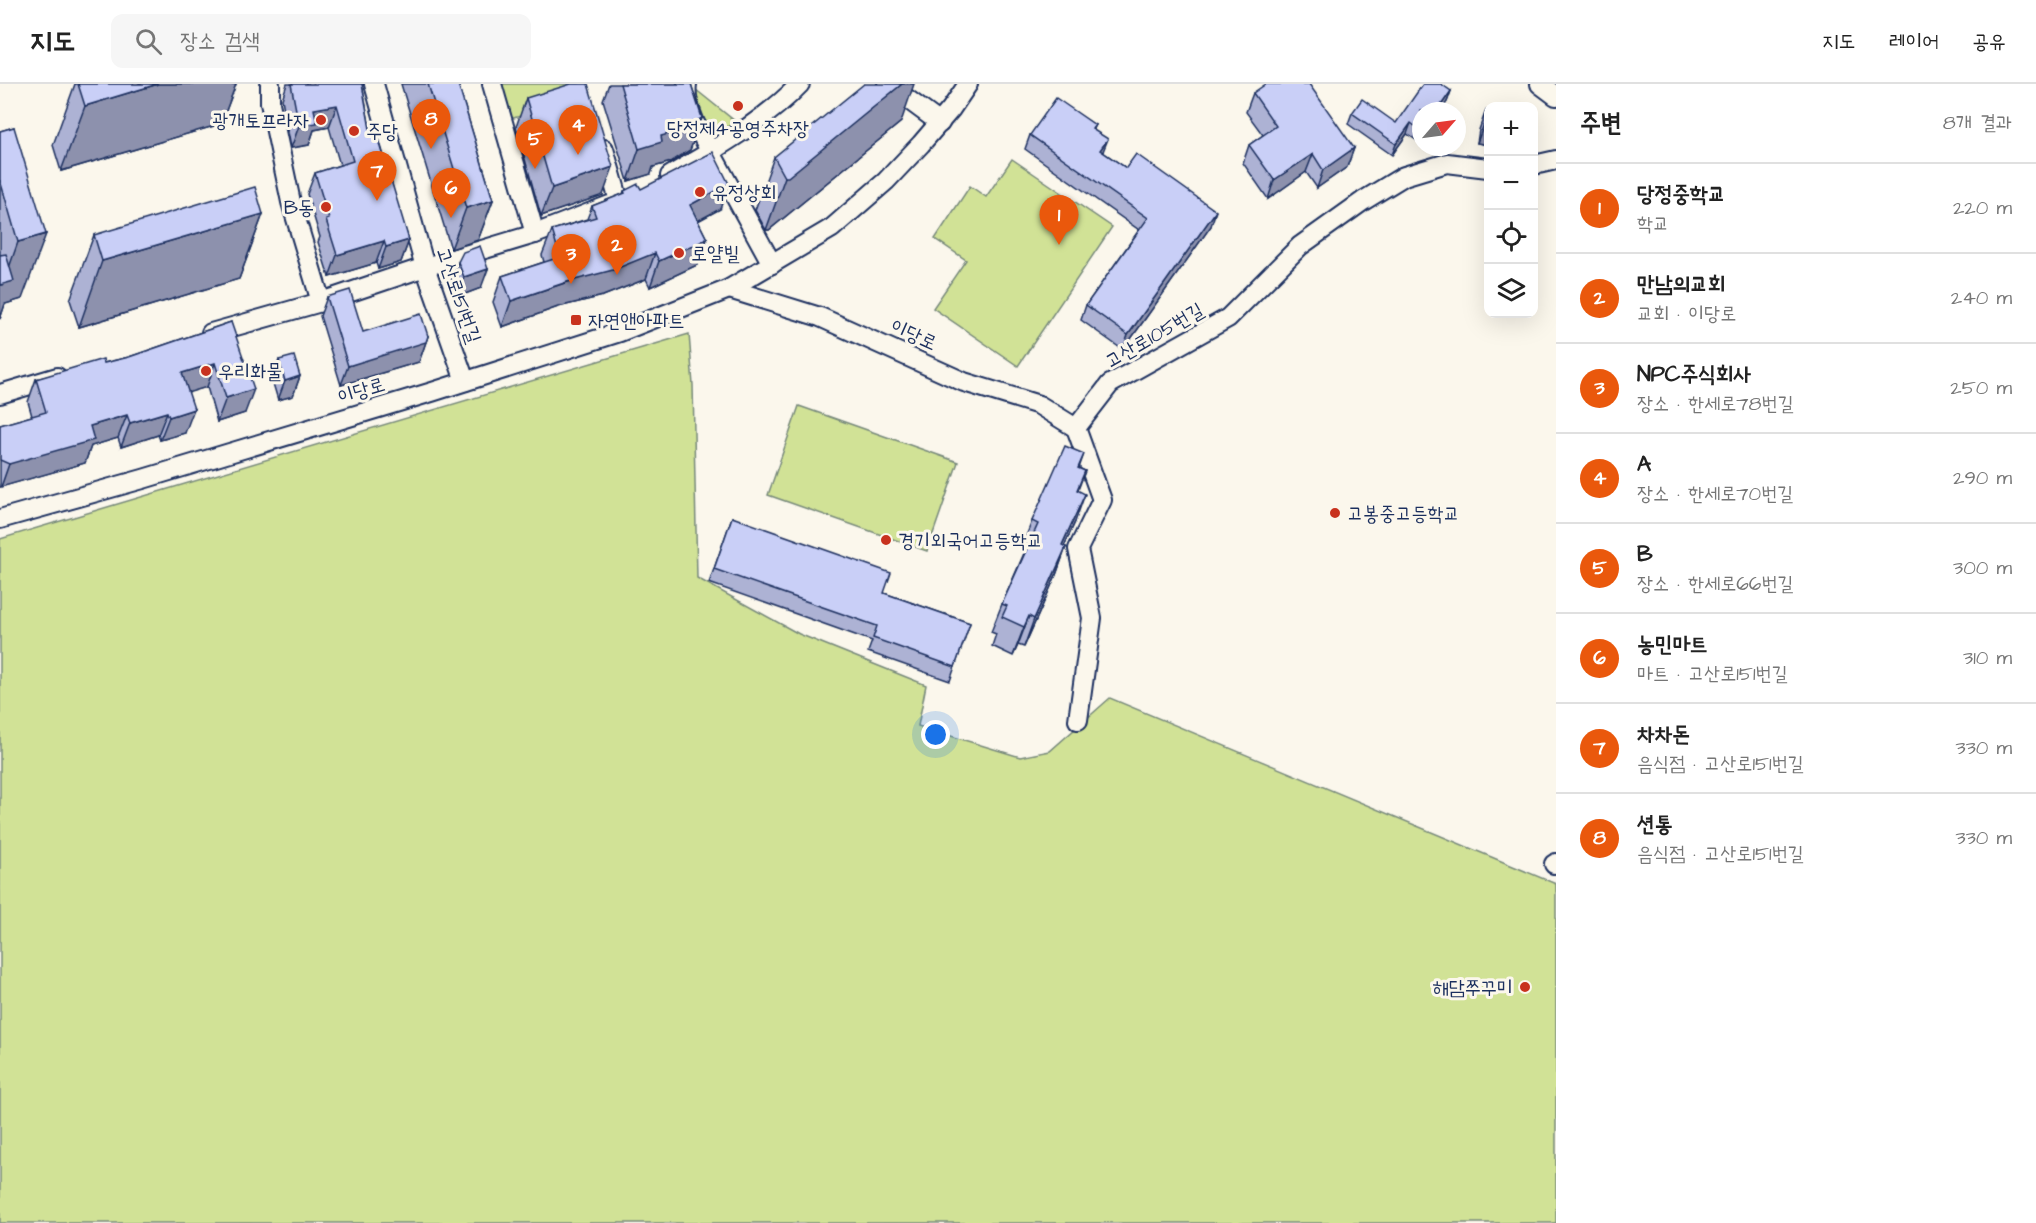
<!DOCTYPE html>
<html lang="ko">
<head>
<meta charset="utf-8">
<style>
  :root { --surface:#fff; --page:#f6f6f6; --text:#222; --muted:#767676; --line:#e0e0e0; --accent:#ea580c }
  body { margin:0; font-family:"Architects Daughter","Poor Story",sans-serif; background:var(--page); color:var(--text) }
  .controls { position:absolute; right:18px; top:18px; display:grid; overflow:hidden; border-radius:12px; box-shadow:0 6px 24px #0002 }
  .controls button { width:54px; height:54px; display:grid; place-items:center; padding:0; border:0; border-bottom:2px solid var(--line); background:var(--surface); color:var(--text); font:30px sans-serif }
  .compass { position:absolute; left:1412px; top:18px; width:54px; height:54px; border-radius:50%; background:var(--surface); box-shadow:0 6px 24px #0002; rotate:62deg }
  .you { position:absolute; left:936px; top:651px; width:21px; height:21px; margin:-15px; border:4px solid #fff; border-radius:50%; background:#1a73e8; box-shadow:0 0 0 9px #1a73e833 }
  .badge { display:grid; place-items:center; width:39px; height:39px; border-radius:50%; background:var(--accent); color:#fff; font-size:20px; font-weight:700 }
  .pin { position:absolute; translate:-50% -50px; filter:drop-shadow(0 2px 3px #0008) }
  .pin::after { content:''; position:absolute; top:32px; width:21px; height:18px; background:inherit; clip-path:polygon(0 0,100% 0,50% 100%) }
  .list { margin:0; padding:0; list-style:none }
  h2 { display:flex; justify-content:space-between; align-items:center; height:78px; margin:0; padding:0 24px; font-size:26px }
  h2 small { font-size:20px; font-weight:400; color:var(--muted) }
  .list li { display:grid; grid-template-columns:39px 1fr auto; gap:18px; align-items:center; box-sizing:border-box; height:90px; padding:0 24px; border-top:2px solid var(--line) }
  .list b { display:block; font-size:22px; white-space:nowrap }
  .list p { margin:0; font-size:20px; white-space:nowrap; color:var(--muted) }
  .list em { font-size:20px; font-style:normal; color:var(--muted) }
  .icon { flex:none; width:33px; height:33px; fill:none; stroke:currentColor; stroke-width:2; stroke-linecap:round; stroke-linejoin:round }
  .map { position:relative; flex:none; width:1556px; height:1139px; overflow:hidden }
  header { display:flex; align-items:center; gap:36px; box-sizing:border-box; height:84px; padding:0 30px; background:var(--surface); border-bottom:2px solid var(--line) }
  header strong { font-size:28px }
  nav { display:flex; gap:33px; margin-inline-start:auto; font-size:21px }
  .search { width:420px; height:54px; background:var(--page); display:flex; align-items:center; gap:15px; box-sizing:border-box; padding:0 21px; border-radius:12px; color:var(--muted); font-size:22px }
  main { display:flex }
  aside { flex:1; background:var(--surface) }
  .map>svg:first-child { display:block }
  .green { fill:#d1e296; stroke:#76887a; stroke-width:1.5 }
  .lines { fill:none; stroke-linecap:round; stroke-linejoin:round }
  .minor-casing { stroke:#1b2f5e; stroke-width:22 }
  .minor { stroke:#fbf7ec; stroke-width:18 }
  .wall { fill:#adb2d4; stroke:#1b2f5e; stroke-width:1.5 }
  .shaded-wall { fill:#8d91ad; stroke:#1b2f5e; stroke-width:1.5 }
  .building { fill:#c9cff7; stroke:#1b2f5e; stroke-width:1.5 }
  .poi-dot { fill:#c8321e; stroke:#fbf7ec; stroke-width:2 }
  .labels { text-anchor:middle; stroke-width:6; stroke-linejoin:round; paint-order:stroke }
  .poi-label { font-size:20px; fill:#1b2f5e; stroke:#fbf7ec; text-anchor:start }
  .street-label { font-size:20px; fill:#1b2f5e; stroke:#fbf7ec }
</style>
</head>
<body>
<header>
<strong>지도</strong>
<div class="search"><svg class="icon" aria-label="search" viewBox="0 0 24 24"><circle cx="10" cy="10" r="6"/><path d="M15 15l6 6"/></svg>장소 검색</div>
<nav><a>지도</a><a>레이어</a><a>공유</a></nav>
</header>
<main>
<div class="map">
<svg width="1556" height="1139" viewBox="0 0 1556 1139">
  <rect width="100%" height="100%" fill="#fbf7ec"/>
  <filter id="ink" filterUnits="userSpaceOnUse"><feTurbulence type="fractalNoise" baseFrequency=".0167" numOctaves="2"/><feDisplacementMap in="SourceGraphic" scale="12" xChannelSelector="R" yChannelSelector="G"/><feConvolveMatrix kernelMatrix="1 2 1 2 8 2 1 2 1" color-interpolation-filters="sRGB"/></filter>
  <g filter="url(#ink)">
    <g class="green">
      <path d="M496,0H579L584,15L506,36Z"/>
      <path d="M695,5L736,38L707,55L695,31Z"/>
      <path d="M1012,75L1112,143L1018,282L933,224L966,176L935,155L970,102L986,113Z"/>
      <path d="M689,250L693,301L697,494L799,550L926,601L918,642L1020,673L1050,667L1110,614L1556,800V1139H0V455Z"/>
      <path d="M799,322L958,378L927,467L768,411Z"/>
    </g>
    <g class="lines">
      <g class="minor-casing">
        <g id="minor">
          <path d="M270,0V19L291,118L321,218"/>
          <path d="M374,0L425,183L465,297"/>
          <path d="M492,0L535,150"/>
          <path d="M687,0C685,14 690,26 695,39L772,180"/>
          <path d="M887,0L940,39"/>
          <path d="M1540,0L1556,12"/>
          <path d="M604,65L619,117"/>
          <path d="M1534,81L1556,76"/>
          <path d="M670,92C714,65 764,38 800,0"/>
          <path d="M729,205L820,233L964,298L1039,321L1076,344"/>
          <path d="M211,249L321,218L425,183L535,150L610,121"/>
          <path d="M0,310L57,293"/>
          <path d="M0,435L143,395L432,308L620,248L729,205L832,144L886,97L921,60L951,25L968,0"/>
          <path d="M1078,636L1092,534L1078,465L1102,416L1076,344L1110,300L1228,234L1300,162L1363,117L1404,92L1447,79L1488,84"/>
          <path d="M1554,780L1556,779"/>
        </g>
      </g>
      <use href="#minor" class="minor"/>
    </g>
    <g class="wall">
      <path d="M75,0H236L221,40L61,87L53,61Z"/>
      <path d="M287,0H362L370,45L409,156L401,178L378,185L376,179L329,193L318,158L320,153L307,110L315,89L340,81L329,43L314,46L309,61L291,64L282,15Z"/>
      <path d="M401,0H458L493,116L478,156L451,165Z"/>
      <path d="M609,0H691L702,34L690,66L671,78L653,83L651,90L628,97L603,16Z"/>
      <path d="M1451,7L1447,18L1421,27V55L1419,58L1407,50L1392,71L1348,40L1352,29L1396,39Z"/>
      <path d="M1253,9L1354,64L1347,83L1317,104L1306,88L1268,115L1243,79L1249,61L1263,51L1246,28Z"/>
      <path d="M526,14L603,111L541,132L516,43Z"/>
      <path d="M1486,26L1488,61L1477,59L1479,46Z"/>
      <path d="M901,38L769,146H766L755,126L774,73Z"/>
      <path d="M1095,41L1093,45L1103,68L1211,142L1123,266L1081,236L1086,221L1139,146L1025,65L1030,51Z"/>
      <path d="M14,43L22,215L5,220L0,235V47Z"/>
      <path d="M641,105L720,125L698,137L707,155L697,181L650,203L646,195L603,212L558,223L502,243L493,218L502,192L544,178L542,171L552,146L587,135L592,122L623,110L624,107Z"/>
      <path d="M263,130L239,195L79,243L70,216L94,151Z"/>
      <path d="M458,178L481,204L457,213L451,197Z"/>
      <path d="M327,213L363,248L428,252L419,278L341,301L320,232Z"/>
      <path d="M231,238L245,329L217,338L207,303L188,308L185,349L160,356L158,351L121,363L118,354L91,362L85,379L0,403V341L32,332L28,318L36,295L129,273Z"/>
      <path d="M279,276L300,292L293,312L278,316L272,296Z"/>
      <path d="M1084,370L1079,384L1085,387L1078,406L1075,438L1064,462L1066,463L1056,491L1024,563L1018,561L1013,572L992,562L996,550L991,548L1002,520L1025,467L1021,465L1032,437Z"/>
      <path d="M732,433L884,509L970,539L950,597L868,568L872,557L709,499Z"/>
    </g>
    <g class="shaded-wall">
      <path d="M158,0H236L221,40L61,87L85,22Z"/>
      <path d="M902,0H914L901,38L769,146H766L785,93Z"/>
      <path d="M1451,7L1447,18L1441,27H1437Z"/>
      <path d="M337,21L329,43L314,46L309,61L291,64L299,42L314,25Z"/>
      <path d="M702,34L690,66L671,78L653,83L651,90L628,97L639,65L661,52Z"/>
      <path d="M1411,39L1407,50L1392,71L1396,60Z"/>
      <path d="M1484,40H1488V61L1477,59Z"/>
      <path d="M1108,55L1102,70L1100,66Z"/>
      <path d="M1354,64L1347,83L1317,104L1323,86Z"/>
      <path d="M1313,70L1306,88L1268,115L1274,96Z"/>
      <path d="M613,83L603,111L541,132L552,104Z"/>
      <path d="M729,100L720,125L680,146L690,121Z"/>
      <path d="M493,116L478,156L451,165L466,124Z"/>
      <path d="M1216,127L1211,142L1123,266L1128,251Z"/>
      <path d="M263,130L239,195L79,243L102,177Z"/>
      <path d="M46,150L22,215L5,220L0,235V201H3L18,158Z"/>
      <path d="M707,155L697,181L650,203L659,177Z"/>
      <path d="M409,156L401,178L378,185L386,163Z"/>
      <path d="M384,157L376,179L329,193L337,171Z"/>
      <path d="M655,169L646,195L603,212L558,223L502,243L511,217Z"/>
      <path d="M488,185L481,204L457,213L464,193Z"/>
      <path d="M428,252L419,278L341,301L348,282Z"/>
      <path d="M215,279L207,303L174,313L182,289Z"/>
      <path d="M300,292L293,312L278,316L285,297Z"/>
      <path d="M254,305L245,329L217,338L226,314Z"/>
      <path d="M194,325L185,349L160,356L169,333Z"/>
      <path d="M167,328L158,351L121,363L130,339Z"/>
      <path d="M127,331L118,354L91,362L85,379L1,403L9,380L90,342Z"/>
      <path d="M1085,410L1075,438L1052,489L1062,461Z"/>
      <path d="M1066,463L1056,491L1024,563L1034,535Z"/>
      <path d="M1029,532L1018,561L1013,572L1024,543Z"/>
    </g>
    <g class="building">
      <path d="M78,0H158L85,22Z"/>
      <path d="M291,0H362L370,45L375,43L409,156L386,163L384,157L337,171L326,136L329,135L315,89L353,77L337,21L314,25L317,39L299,42Z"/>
      <path d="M428,0H458L493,116L466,124Z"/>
      <path d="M571,0H588L613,83L552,104L526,14Z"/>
      <path d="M620,0H691L702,34L683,46L661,52L662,58L639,65Z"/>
      <path d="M864,0H902L788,93H785L774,73Z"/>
      <path d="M1266,0H1309L1354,64L1323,86L1313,70L1274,96L1249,61L1276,42L1253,9Z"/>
      <path d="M1423,0H1441L1451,7L1437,27H1421V47L1411,39L1396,60L1352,29L1362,15L1396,39Z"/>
      <path d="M1056,14L1095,41L1092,45L1108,55L1100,66L1126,84L1136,70L1216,127L1128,251L1086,221L1148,134L1030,51Z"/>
      <path d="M1486,26L1488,27V40H1484Z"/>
      <path d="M14,43L46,150L18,158L0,96V47Z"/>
      <path d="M713,68L729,100L690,121L707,155L659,177L655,169L613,186L567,198L511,217L502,192L560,173L552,146L596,133L592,122L625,109L624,107L638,100L641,105Z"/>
      <path d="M255,103L263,130L102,177L94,151Z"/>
      <path d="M480,162L488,185L464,193L458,178L463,168Z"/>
      <path d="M6,170L14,197L0,201V171Z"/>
      <path d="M350,206L363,248L421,230L428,252L426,258L348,282L327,213Z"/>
      <path d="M231,238L254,305L226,314L215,279L182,289L194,325L169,333L167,328L130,339L127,331L90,342L94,356L9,380L0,376V341L46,328L36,295L103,275L104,279L129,273Z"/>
      <path d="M294,272L300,292L285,297L279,276Z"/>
      <path d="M1065,362L1084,370L1078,384L1085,387L1077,406L1085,410L1062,461L1066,463L1034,535L1029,532L1024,543L1002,533L1007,522L1002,520L1038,440L1032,437Z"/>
      <path d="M732,433L891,489L884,509L970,539L955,583L873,554L877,542L714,485Z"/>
    </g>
  </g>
  <g class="poi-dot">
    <circle cx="738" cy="22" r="6"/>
    <circle cx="321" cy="36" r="6"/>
    <circle cx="354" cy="47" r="6"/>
    <circle cx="700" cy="108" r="6"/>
    <circle cx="326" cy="123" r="6"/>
    <circle cx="679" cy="169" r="6"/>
    <rect x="570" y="230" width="12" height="12" rx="3"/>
    <circle cx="206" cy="287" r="6"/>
    <circle cx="1335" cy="429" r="6"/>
    <circle cx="886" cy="456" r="6"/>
    <circle cx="1525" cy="903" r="6"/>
  </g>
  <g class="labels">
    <g class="poi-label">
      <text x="309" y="43" text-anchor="end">광개토프라자</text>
      <text x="738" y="51" text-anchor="middle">당정제4공영주차장</text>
      <text x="366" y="54">주당</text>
      <text x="712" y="115">유정상회</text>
      <text x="314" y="130" text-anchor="end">B동</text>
      <text x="691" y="176">로얄빌</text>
      <text x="588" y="243">자연앤아파트</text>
      <text x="218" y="294">우리화물</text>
      <text x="1347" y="436">고봉중고등학교</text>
      <text x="898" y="463">경기외국어고등학교</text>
      <text x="1513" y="910" text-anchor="end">해담쭈꾸미</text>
    </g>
    <g class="street-label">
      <text transform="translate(459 211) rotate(71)" y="7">고산로151번길</text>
      <text transform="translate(914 250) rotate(24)" y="7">이당로</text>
      <text transform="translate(1154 251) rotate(-30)" y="7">고산로105번길</text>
      <text transform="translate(361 306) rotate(-17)" y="7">이당로</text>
    </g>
  </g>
</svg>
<div class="controls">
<button>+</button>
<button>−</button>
<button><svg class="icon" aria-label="locate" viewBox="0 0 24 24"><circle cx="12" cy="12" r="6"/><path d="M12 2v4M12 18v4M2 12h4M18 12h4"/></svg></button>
<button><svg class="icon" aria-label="layers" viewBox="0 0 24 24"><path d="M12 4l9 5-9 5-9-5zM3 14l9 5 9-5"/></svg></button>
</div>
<svg class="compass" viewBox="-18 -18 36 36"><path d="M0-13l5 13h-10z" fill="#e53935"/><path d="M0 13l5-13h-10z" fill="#767676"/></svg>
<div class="you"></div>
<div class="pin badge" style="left:1059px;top:161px">1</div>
<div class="pin badge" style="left:617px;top:191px">2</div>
<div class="pin badge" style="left:571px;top:200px">3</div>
<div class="pin badge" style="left:578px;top:71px">4</div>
<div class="pin badge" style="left:535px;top:85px">5</div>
<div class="pin badge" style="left:451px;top:134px">6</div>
<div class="pin badge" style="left:377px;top:117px">7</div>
<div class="pin badge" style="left:431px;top:65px">8</div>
</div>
<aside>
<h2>주변<small>8개 결과</small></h2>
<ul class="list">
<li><span class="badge">1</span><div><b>당정중학교</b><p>학교</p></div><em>220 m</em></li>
<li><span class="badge">2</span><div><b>만남의교회</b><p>교회 · 이당로</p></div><em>240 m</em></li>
<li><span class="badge">3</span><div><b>NPC주식회사</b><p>장소 · 한세로78번길</p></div><em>250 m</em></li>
<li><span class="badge">4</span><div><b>A</b><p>장소 · 한세로70번길</p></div><em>290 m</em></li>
<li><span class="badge">5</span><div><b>B</b><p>장소 · 한세로66번길</p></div><em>300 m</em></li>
<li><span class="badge">6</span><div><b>농민마트</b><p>마트 · 고산로151번길</p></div><em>310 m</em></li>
<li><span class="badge">7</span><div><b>차차돈</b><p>음식점 · 고산로151번길</p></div><em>330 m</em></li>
<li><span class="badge">8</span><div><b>션통</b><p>음식점 · 고산로151번길</p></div><em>330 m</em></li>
</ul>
</aside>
</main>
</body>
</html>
